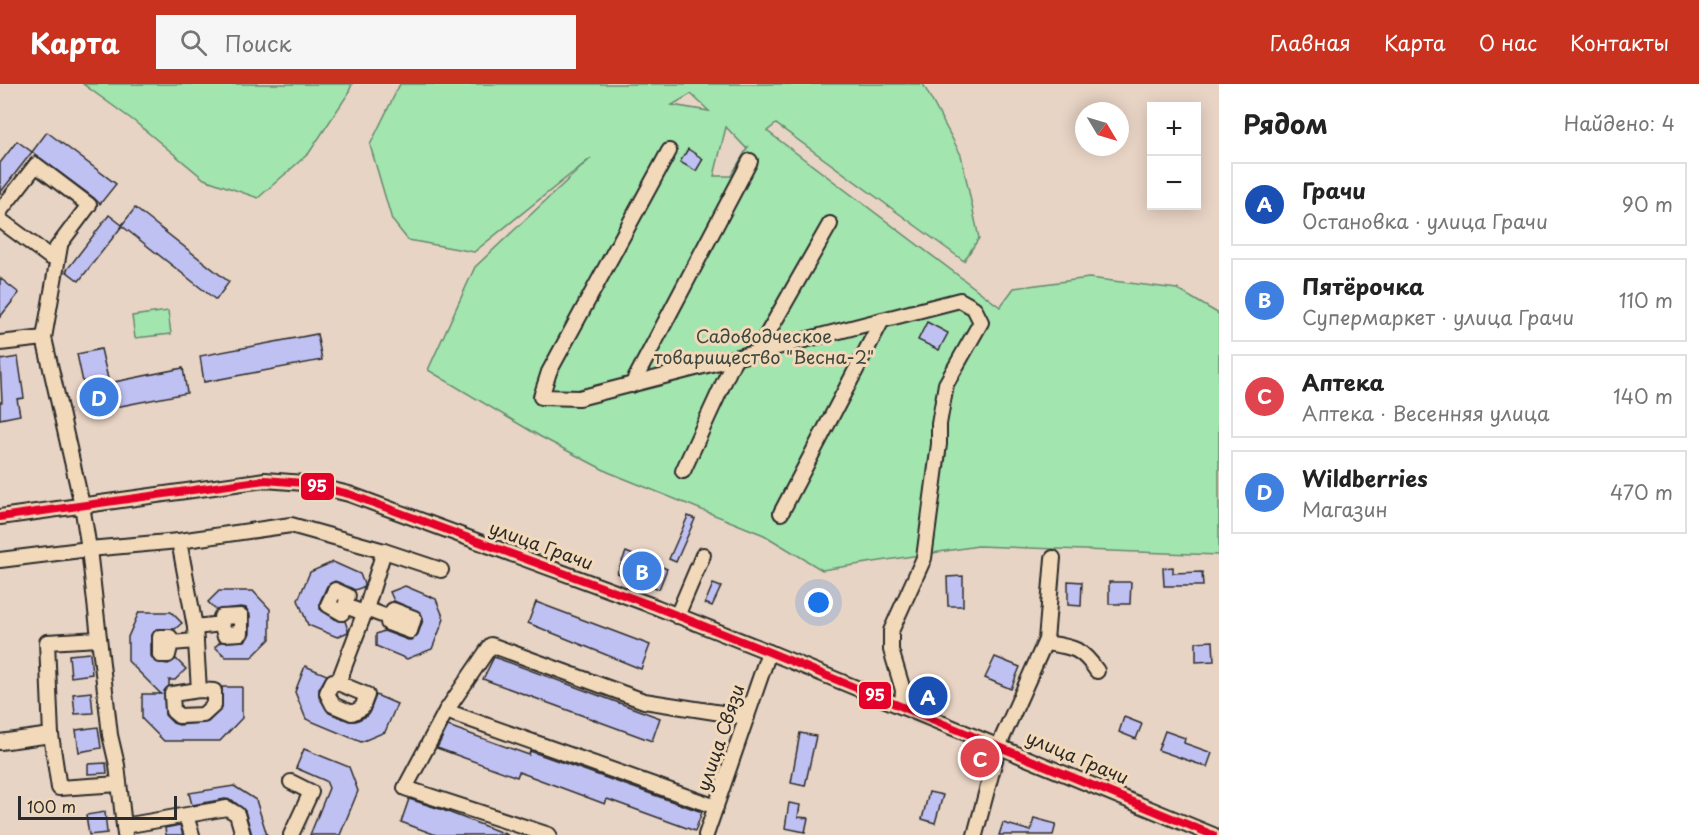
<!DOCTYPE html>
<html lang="ru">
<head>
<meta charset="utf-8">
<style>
  :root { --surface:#fff; --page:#f6f6f6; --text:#222; --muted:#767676; --line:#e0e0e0; --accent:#c8321e }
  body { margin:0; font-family:"Playpen Sans",sans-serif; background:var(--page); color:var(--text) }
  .controls { position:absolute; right:18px; top:18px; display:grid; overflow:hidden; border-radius:0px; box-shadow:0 3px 15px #0003 }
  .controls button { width:54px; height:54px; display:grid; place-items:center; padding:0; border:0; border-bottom:2px solid var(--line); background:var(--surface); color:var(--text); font:30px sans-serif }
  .compass { position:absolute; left:1075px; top:18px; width:54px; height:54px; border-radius:50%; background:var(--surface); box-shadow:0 3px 15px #0003; rotate:128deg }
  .scale { position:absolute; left:18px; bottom:15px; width:159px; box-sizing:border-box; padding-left:6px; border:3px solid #2b2b2b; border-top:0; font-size:16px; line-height:21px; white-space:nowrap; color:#2b2b2b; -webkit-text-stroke:4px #f2d9b9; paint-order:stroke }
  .you { position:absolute; left:819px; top:519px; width:21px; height:21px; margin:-15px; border:4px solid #fff; border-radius:50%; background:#1a73e8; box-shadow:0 0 0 9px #1a73e833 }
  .badge { display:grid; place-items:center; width:39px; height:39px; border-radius:50%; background:var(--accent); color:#fff; font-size:20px; font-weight:700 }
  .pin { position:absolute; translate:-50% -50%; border:3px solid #fff; box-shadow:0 2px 6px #0006 }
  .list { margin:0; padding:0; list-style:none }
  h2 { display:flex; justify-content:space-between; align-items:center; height:78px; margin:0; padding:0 24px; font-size:26px }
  h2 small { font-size:20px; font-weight:400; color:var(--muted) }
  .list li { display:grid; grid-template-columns:39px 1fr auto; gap:18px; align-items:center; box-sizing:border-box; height:84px; margin:0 12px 12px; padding:0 12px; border:2px solid var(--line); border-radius:0px }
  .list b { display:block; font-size:22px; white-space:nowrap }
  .list p { margin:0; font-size:20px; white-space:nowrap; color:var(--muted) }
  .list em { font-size:20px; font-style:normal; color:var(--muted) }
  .icon { flex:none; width:33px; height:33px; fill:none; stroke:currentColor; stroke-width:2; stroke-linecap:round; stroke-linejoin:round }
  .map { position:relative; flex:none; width:1219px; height:751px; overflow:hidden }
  header { display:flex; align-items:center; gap:36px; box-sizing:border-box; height:84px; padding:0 30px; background:var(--accent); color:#fff }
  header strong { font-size:28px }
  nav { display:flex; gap:33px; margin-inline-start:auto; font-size:21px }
  .search { width:420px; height:54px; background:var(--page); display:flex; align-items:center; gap:15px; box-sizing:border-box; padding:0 21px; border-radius:0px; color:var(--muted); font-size:22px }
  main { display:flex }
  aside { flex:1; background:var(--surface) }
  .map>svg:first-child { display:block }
  .green { fill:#a2e5af; stroke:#66886d; stroke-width:1.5; fill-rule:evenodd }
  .building { fill:#c0c1f3; stroke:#2b2b2b; stroke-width:1.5 }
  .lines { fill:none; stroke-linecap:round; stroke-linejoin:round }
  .minor-casing { stroke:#2b2b2b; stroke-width:18 }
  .minor { stroke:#f2d9b9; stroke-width:14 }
  .bus-1-casing { stroke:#f2d9b9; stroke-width:12 }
  .bus-1 { stroke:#e4002b; stroke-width:8 }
  .labels { text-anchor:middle; stroke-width:6; stroke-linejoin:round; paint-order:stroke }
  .park-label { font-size:18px; fill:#3d473f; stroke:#f2d9b9 }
  .street-label { font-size:18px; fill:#2b2b2b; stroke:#f2d9b9 }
  .line-badge { stroke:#f2d9b9; stroke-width:2 }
  .badge-label { font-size:16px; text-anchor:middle; font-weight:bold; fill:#fff }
</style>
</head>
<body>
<header>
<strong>Карта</strong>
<div class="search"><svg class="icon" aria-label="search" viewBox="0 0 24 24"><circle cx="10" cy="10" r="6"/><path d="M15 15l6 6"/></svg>Поиск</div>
<nav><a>Главная</a><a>Карта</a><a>О нас</a><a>Контакты</a></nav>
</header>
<main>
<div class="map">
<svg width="1219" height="751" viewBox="0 0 1219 751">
  <rect width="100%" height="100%" fill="#e8d4c5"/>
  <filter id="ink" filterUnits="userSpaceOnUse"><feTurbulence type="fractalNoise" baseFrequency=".0167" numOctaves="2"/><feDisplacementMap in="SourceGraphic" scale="12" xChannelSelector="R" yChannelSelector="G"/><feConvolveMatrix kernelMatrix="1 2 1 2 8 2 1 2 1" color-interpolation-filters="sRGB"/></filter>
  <g filter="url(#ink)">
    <g class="green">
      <path d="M83,0H352L348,10L309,69L258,114L204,95L134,37Z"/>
      <path d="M400,0H923L961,71L979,154L964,177L776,40L767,47L1000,223L1014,204L1089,194L1177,205L1219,230V471L978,462L822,486L764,451L608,388L541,353L428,286L475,183L591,74L474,168L408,156L392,136L370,61ZM691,10L709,27L672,21ZM726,43L746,64L748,63L731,92H714Z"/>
      <path d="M168,227L171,250L135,254L132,232Z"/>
    </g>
    <g class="building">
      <path d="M47,48L116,100L100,120L94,114L32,68Z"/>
      <path d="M17,57L32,68L0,109V79Z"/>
      <path d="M688,65L703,75L696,87L680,78Z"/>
      <path d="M135,124L229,198L216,216L122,142L79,197L66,187L109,131L122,141Z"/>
      <path d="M0,194L19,209L0,233Z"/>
      <path d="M927,238L948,249L939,266L918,256Z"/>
      <path d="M317,250L322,276L204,298L200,272Z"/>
      <path d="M101,265L109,299L183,284L187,309L100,326L95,301L84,303L77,270Z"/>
      <path d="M18,273L24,314L17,315L20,331L0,335V318H2L0,276Z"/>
      <path d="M688,432L695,435L676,478L669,475Z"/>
      <path d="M626,468L667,485L659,505L617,489Z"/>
      <path d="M333,478L360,490L364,500L363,503L355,506L335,497L327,502L320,518V525L338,537H345L348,546V548L337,553L308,541L298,516L310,488Z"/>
      <path d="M1173,483V489L1202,488L1203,502H1164L1163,484Z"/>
      <path d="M963,492V522H948L947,493Z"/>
      <path d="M1068,497L1082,498L1081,522L1068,521Z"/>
      <path d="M1109,498H1131L1130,520H1109Z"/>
      <path d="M713,500L721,503L712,522L705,519Z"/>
      <path d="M405,502L436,515L444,535L432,565L407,575L376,562V550L384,547L408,556H412L418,550L423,536L421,529L394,517L390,508Z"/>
      <path d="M219,507H253L270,525V555L252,573H226L215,563L220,558L245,557L250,549V531L246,524L241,523L216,526L208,518Z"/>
      <path d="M536,518L650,561L641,585L528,539Z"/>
      <path d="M139,528H171L182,539L175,545H156L151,553V572L155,578L168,580L176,575L186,585L175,596H169V602L164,607L165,631L173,639L179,641L208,638L222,624V603H242V634L220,657H164L142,635V610H161L128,577V553Z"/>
      <path d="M1213,557L1214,577L1196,578V558Z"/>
      <path d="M90,569L92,590L71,593L69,571Z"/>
      <path d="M494,573L660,634L652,657L483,595Z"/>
      <path d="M995,573L1020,583L1011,605L985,594Z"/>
      <path d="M305,582L327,591L319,605V613L329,629L349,637H356L367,632L370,627L376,611L397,620L385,648L361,658L306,635L295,608Z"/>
      <path d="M91,608L93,629L75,630L73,610Z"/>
      <path d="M1124,633L1142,640L1136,655L1119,648Z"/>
      <path d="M448,642L529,671L530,667L702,728L695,747L607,715L605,720L519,688L517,693L437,664Z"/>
      <path d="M98,643L101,664L79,668L76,646Z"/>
      <path d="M1165,647L1185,654L1184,659L1212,669L1207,683L1158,666Z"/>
      <path d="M800,649L816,652L805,702L791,699Z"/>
      <path d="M961,664L982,671L978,684L957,677Z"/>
      <path d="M304,665L349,683L358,707L340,751H310L329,704L326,697L296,684Z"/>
      <path d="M106,679L107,689L88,690V680Z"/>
      <path d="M234,702L256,716L267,751H252L245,727L232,716L225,715L192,721L189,709Z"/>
      <path d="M929,708L943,711L935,739L922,735Z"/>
      <path d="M409,715L440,725L508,751H436L401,738Z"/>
      <path d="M789,719L800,721L798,733L808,734L805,748L785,744Z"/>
      <path d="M105,728L107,749L89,751L86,731Z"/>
      <path d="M1034,734L1056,740L1053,751H999L1003,739L1031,747Z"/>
      <path d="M180,741L183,751H166L165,744Z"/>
    </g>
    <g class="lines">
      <g class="minor-casing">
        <g id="minor">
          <path d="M669,67L549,288L541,313L579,314L960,216L974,224L981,238L946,300L939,340V360L924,474L891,547V566L903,606L902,622"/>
          <path d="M0,127L36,81L89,121L50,173L0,136"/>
          <path d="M44,254L60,162"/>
          <path d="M0,259L44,254L82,421L89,465L179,457L291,441L384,467L441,486"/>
          <path d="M757,268L830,140"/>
          <path d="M632,301L750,77"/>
          <path d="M683,387L735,274"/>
          <path d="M781,429L882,236"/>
          <path d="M0,433L265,396L304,399L349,410L656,523L769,568L1213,751"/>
          <path d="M179,457L195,543L199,606L214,607V621L203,631L179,632L173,627L172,610L199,606"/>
          <path d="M0,476L89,465L110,651L117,681L125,751"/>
          <path d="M345,522L342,529L328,521L335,506L348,512L345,522L364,529"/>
          <path d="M366,525L390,534L393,526L414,534L410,547L388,539L390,534"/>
          <path d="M677,532L703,471"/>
          <path d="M195,543L222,540L221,533L241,532V549L224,550L222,540"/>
          <path d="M171,559L168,571H160V553H170L171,559L196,557"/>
          <path d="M1045,559C1072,563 1081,563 1097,587"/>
          <path d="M338,599L367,611L362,624L352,629L333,621L327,609L333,597L338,599L366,525L384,467"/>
          <path d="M446,627L716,723"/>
          <path d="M51,651L59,704L119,700"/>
          <path d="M0,658L51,651L47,558L99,555"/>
          <path d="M291,698L311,708L291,751"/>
          <path d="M186,732L192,751"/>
          <path d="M124,742L227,724L237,730L243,751"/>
          <path d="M549,751L405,704L446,627L491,561L644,617L747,633"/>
          <path d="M706,751L769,568"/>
          <path d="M975,751L999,661L1046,556L1053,474"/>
        </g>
      </g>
      <use href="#minor" class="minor"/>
      <g class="bus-1-casing">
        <path id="bus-1" d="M0,433L265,396L304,399L349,410L656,523L769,568L1213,751"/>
      </g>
      <use href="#bus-1" class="bus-1"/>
    </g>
  </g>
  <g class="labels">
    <g class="park-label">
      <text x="764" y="259">Садоводческое<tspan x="764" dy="21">товарищество "Весна-2"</tspan></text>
    </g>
    <g class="street-label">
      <text transform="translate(541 462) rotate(20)" y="6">улица Грачи</text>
      <text transform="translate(721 654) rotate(-71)" y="6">улица Связи</text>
      <text transform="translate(1077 674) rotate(23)" y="6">улица Грачи</text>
    </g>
  </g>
  <g class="line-badge">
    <rect x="300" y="388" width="35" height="29" rx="6" fill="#e4002b"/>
    <rect x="858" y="597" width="34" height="29" rx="6" fill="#e4002b"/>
  </g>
  <g class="badge-label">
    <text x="317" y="408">95</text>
    <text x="875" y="617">95</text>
  </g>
</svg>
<div class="controls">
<button>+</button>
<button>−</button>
</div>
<svg class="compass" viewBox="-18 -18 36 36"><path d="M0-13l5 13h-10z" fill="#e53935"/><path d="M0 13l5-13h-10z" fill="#767676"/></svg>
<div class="scale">100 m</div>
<div class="you"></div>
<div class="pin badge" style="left:928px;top:612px;background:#1a4fb4">A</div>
<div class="pin badge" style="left:642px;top:487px;background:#3f7fe0">B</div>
<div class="pin badge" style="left:980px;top:674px;background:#e0444e">C</div>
<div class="pin badge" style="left:99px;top:313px;background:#3f7fe0">D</div>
</div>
<aside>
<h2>Рядом<small>Найдено: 4</small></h2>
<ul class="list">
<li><span class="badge" style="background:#1a4fb4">A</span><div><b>Грачи</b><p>Остановка · улица Грачи</p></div><em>90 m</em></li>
<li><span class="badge" style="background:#3f7fe0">B</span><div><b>Пятёрочка</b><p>Супермаркет · улица Грачи</p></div><em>110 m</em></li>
<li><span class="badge" style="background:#e0444e">C</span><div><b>Аптека</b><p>Аптека · Весенняя улица</p></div><em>140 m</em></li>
<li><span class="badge" style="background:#3f7fe0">D</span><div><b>Wildberries</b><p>Магазин</p></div><em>470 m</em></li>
</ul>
</aside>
</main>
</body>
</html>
